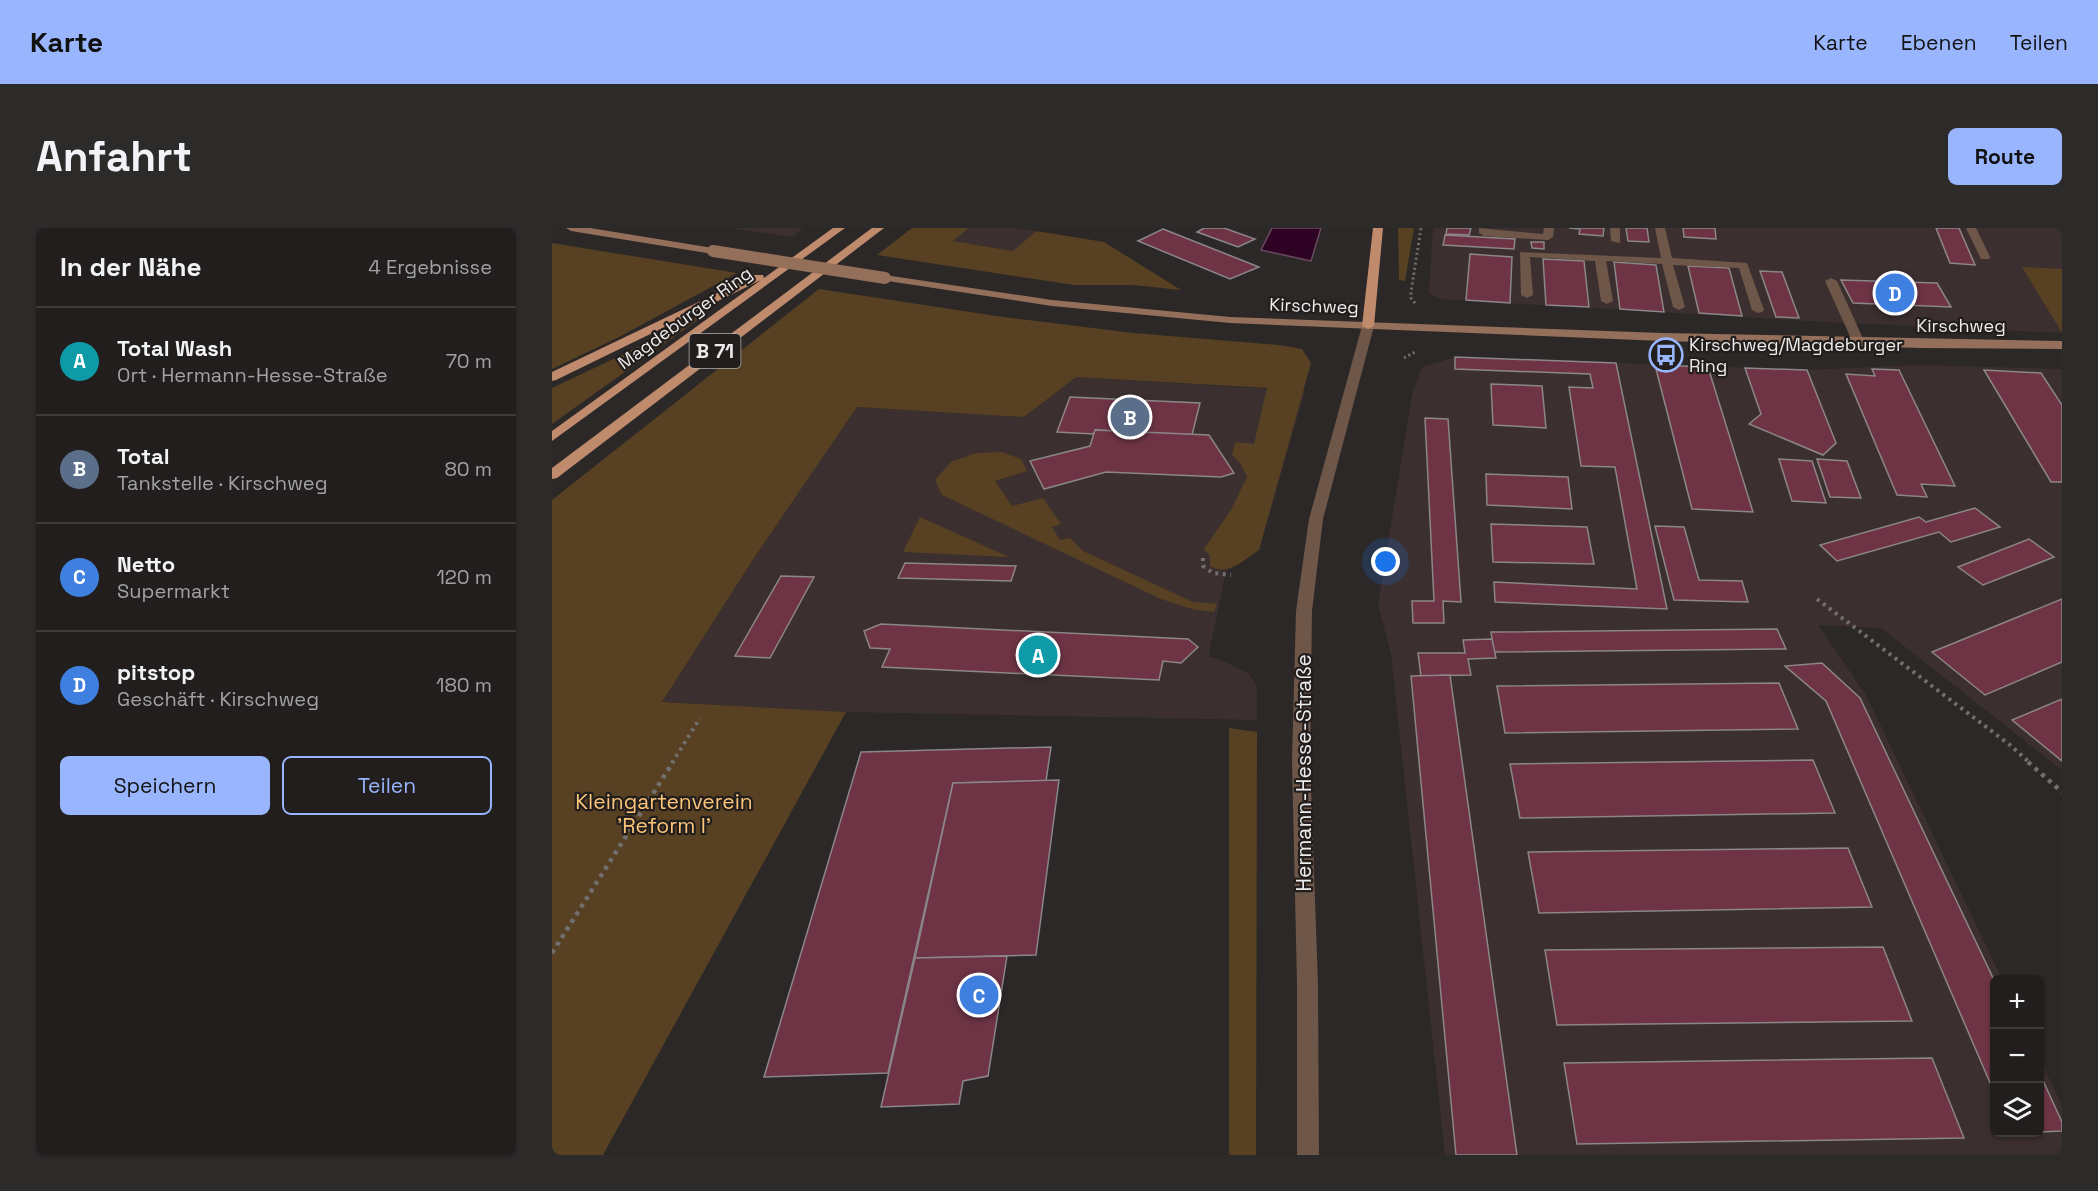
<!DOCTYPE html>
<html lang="de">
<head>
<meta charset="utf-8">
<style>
  :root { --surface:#211e1d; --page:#2d2b2a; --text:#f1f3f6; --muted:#a2a2a4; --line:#3e3c3b; --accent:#98b5fd }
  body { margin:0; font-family:"Space Grotesk",sans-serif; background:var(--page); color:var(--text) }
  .controls { position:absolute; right:18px; bottom:18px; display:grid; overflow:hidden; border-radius:9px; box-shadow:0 2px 4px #0004 }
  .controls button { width:54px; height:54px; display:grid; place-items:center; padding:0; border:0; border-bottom:2px solid var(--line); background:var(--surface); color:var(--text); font:30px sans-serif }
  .you { position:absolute; left:834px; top:334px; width:21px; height:21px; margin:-15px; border:4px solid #fff; border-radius:50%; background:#1a73e8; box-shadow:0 0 0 9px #1a73e833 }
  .badge { display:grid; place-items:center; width:39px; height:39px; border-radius:50%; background:var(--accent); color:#fff; font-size:20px; font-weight:700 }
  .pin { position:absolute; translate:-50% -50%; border:3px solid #fff; box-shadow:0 2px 6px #0006 }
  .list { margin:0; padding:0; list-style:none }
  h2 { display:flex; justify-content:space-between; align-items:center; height:78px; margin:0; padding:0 24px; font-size:26px }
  h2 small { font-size:20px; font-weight:400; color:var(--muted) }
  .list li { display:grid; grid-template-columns:39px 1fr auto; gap:18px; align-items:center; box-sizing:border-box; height:108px; padding:0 24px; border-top:2px solid var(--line) }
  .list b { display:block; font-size:22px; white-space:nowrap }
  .list p { margin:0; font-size:20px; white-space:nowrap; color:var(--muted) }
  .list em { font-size:20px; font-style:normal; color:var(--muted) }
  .actions { display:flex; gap:12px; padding:18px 24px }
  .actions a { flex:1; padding:14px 0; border:2px solid var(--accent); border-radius:9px; text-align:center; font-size:21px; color:var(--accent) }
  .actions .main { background:var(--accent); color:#111 }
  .icon { flex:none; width:33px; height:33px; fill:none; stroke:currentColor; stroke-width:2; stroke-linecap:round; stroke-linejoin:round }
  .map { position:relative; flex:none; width:1510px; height:927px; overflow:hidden; border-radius:9px }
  header { display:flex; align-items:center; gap:36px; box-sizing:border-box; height:84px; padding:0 30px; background:var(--accent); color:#111 }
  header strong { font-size:28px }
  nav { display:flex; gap:33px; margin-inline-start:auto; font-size:21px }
  .intro { display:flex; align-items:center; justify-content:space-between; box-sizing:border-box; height:144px; padding:0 36px }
  h1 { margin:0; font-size:42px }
  .button { padding:15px 27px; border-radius:9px; background:var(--accent); color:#111; font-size:21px; font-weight:700 }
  main { display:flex; gap:36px; padding:0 36px }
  aside { flex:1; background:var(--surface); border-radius:9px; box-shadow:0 2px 4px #0004 }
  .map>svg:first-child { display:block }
  .built { fill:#3b302f }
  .green { fill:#574122 }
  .water { fill:#2e0324; stroke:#684960; stroke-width:1.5 }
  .building { fill:#6e3445; stroke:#8b8687; stroke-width:1.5 }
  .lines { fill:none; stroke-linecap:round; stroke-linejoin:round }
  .path-far2 { stroke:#726f6e; stroke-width:3; stroke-dasharray:2 3; stroke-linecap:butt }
  .path-far1 { stroke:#726f6e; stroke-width:4; stroke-dasharray:3 4.5; stroke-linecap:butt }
  .path { stroke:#726f6e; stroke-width:4.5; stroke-dasharray:4 5; stroke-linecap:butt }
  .service { fill:#6e5649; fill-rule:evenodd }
  .minor { fill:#6e5649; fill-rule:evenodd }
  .secondary { fill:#946f5a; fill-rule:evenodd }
  .trunk { fill:#c08b6d; fill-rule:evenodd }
  .secondary-bridge { stroke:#946f5a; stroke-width:12 }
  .labels { text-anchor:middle; stroke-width:4.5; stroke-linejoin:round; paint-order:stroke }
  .far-street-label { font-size:18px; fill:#eeebeb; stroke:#221e1d }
  .far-poi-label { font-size:18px; fill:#eeebeb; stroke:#221e1d; text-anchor:start }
  .shield { fill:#221e1d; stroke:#b1aead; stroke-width:1.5 }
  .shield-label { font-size:20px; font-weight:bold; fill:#eeebeb }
  .street-label { font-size:21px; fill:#eeebeb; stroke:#221e1d }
  .park-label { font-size:21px; fill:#fcc579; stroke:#221e1d }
</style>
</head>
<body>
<header>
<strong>Karte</strong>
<nav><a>Karte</a><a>Ebenen</a><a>Teilen</a></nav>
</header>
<div class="intro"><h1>Anfahrt</h1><a class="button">Route</a></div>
<main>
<aside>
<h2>In der Nähe<small>4 Ergebnisse</small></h2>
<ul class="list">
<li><span class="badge" style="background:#0f9aa8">A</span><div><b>Total Wash</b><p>Ort · Hermann-Hesse-Straße</p></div><em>70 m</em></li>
<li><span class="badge" style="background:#5c6f8a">B</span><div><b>Total</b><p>Tankstelle · Kirschweg</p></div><em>80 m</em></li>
<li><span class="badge" style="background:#3f7fe0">C</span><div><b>Netto</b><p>Supermarkt</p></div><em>120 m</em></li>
<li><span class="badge" style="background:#3f7fe0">D</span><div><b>pitstop</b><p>Geschäft · Kirschweg</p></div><em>180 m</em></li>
</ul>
<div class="actions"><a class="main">Speichern</a><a>Teilen</a></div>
</aside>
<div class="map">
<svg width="1510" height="927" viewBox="0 0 1510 927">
  <rect width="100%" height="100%" fill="#2c2827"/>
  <g class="built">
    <path d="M178,0H251L240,9Z"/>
    <path d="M417,0H464L484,3L462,23L400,13Z"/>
    <path d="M881,0H1510V105L1256,93L888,71L877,65Z"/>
    <path d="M903,129L1255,142L1366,137L1510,141V542L1329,400L1266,397L1314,467L1450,751L1442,752V904H1488V831L1510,878V927H893L839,426L826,377L860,167L870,139Z"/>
    <path d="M524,149L753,163L707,322L674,343L658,420L657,429L667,431L696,445L705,458V492L294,484L110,474L202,330L305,179L472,189Z"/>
  </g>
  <g class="green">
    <path d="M360,0H417L401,13L461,23L484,3L552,14L629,62L580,57H522L325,27Z"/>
    <path d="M846,0H862L853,53L847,52Z"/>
    <path d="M0,15L185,45L69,108L0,141Z"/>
    <path d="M1470,39L1510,41V103H1509Z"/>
    <path d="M267,61L451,89L581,105L727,117L750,121L759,135L707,322C692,332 675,349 658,338V328L652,321L679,282L695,249L689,236L680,227L683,214L702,216L715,160L524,149L472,189L305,179L202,330L110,474L294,484L51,927H0V272Z"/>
    <path d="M150,85L154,86L0,196V160L76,124Z"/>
    <path d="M450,224L469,231L475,243L443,253L460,278L491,270L509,296L500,299L508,312L518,310L531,323L641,374L665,376L662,384L640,381L609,371L390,267L383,252L399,234L424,225Z"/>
    <path d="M368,289L457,329L351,324Z"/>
    <path d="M677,500L705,504L704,927H677Z"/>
  </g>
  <path class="water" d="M720,0H769L759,33L709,22Z"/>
  <g class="building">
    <path d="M652,0H672L703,11L686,19L645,4Z"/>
    <path d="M895,0H919L917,7L894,6Z"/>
    <path d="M1017,0H1052L1051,8L1027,6L1028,1Z"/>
    <path d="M1074,0H1095L1097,14L1076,13Z"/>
    <path d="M1131,0H1163L1164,11L1132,9Z"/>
    <path d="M1384,0H1407L1423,37L1398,35Z"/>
    <path d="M611,1L707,39L678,51L586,13Z"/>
    <path d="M893,7L963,11L962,21L891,17Z"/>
    <path d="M979,14H992V21L980,20Z"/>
    <path d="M918,26L960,29L958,75L914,72Z"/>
    <path d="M991,31L1032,33L1037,79L994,77Z"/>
    <path d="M1062,34L1104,37L1112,84L1068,81Z"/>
    <path d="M1136,38L1177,40L1190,88L1147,85Z"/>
    <path d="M1208,43L1230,44L1247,90L1224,89Z"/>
    <path d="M1289,52L1385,55L1399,79L1301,75Z"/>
    <path d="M903,129L1064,135L1115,381L943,374L942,354L1085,361L1063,239L1029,238L1017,159L1041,160L1038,146L903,141Z"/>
    <path d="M1105,131H1120L1122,137H1106Z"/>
    <path d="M1103,137L1156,139L1201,284L1140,281Z"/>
    <path d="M1193,140L1255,142L1284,215L1271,227L1197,196L1209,186Z"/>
    <path d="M1320,141L1347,142L1403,258L1369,256L1375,269L1345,267L1294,146L1323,148Z"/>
    <path d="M1432,142L1489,145L1510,177V254H1499Z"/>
    <path d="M939,156L990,158L994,200L941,197Z"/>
    <path d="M518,169L648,175L640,207L543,202L542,206L505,204Z"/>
    <path d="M873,190L896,191L909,374L891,373L892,395H861L860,373H882Z"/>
    <path d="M543,202L657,207L682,245L669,249L554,244L492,261L478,233L538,218Z"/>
    <path d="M1227,231L1260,233L1274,275L1240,273Z"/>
    <path d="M1265,231L1295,233L1309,270L1278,269Z"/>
    <path d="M934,246L1016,249L1020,281L935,277Z"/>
    <path d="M1423,280L1448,299L1399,314L1387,304L1285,333L1268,317L1367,289L1374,294Z"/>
    <path d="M939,296L1035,299L1042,336L941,334Z"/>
    <path d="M1103,298L1132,299L1147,352L1190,353L1196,374L1122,372Z"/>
    <path d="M1477,311L1502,329L1431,357L1406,339Z"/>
    <path d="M353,335L464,338L459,353L346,350Z"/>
    <path d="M229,348L262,349L218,430L183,428Z"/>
    <path d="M1510,371V434L1433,467L1380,424Z"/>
    <path d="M329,396L636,411L646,419L629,435L611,433L607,452L330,439L338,421L318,420L312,403Z"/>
    <path d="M1225,401L1234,421L942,424L939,404Z"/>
    <path d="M940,411L944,430L916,431L919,447L869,448L866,425H913L911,412Z"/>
    <path d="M1270,435L1308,470L1442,752V864L1274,473L1233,438Z"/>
    <path d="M898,447L965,927H904L859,448Z"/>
    <path d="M1227,455L1246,501L953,505L945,458Z"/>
    <path d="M1510,471V533L1460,492Z"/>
    <path d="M499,519L494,553L401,555L336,845L212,849L309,524Z"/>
    <path d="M1261,532L1283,585L968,590L958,536Z"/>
    <path d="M507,552L484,727L363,730L401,555Z"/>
    <path d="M1296,620L1320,679L987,685L976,624Z"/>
    <path d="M1331,719L1360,793L1005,797L993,722Z"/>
    <path d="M455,728L436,848L411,853L407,876L329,879L363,730Z"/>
    <path d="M1380,830L1412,910L1025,916L1012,835Z"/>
    <path d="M1488,846L1510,894V903L1488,904Z"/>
  </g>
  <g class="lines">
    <g class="path-far2">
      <path d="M863,75L859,70V64L869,0"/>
      <path d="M852,130L865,123"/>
    </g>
    <g class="path-far1">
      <path d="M651,330V338L661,345L679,347"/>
      <path d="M1265,371L1458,517L1478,535"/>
      <path d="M120,535L148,490"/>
    </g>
    <g class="path">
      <path d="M1476,534L1510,564"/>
      <path d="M0,725L121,534"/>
    </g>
    <g class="service">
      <path d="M927,0L991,6L992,0H1002L1001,9L996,12L932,8L927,5Z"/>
      <path d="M1058,0H1068V15L1059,13Z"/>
      <path d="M1103,0H1113L1120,30L1195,35L1212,82L1210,84L1206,85L1200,82L1187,40L1121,37L1133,79L1127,82L1121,79L1110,36L1054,33L1061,73L1055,76L1049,73L1043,33L978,29L981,67L975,70L969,67L968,24L1109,30Z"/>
      <path d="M1414,0H1424L1438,29L1437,31H1429Z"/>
      <path d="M1279,50L1285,53L1313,115L1311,118H1303L1301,115L1273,53Z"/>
    </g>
    <path class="minor" d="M816,95L822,98L771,291L760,383L758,532L766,756L767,927H745V756L740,532L744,383L757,291L810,98Z"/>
    <g class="secondary">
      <path d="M14,0H38L161,20L166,23L161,26L19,3Z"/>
      <path d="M333,47L500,72L678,89L1110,105L1510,113V121L1370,120L1110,113L678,95L500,78L329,52V48Z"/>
    </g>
    <g class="trunk">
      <path d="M281,0H293L0,213V203L209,52L4,152L0,153V144L203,47H211L212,50Z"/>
      <path d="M320,0H332L5,250L0,251V240Z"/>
      <path d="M821,0H831L822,98L816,101L810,98Z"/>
    </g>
    <path class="secondary-bridge" d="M161,23L333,50"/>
  </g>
  <defs>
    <g id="bus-ring" transform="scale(1.725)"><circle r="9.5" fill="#221e1d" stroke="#98b5fd" stroke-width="1.5"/><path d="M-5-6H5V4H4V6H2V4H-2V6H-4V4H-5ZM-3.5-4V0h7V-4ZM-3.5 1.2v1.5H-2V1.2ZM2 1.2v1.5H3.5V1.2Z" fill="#98b5fd"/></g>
  </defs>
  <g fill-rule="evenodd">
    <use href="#bus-ring" x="1114" y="127"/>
  </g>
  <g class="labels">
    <g class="far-street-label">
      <text transform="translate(762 78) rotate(2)" y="6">Kirschweg</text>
      <text transform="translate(133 90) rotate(-36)" y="6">Magdeburger Ring</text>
      <text x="1409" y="104">Kirschweg</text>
    </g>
    <g class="far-poi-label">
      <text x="1137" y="123">Kirschweg/Magdeburger<tspan x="1137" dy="21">Ring</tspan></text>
    </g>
    <rect class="shield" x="137.5" y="106" width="51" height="34" rx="4.5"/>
    <g class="shield-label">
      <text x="163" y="130">B 71</text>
    </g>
    <g class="street-label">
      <text transform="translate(752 545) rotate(-90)" y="7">Hermann-Hesse-Straße</text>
    </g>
    <g class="park-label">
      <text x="112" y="581">Kleingartenverein<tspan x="112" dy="24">'Reform I'</tspan></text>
    </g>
  </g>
</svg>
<div class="controls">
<button>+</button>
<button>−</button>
<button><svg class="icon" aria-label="layers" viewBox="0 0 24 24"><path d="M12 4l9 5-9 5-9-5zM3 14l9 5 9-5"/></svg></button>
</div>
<div class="you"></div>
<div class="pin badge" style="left:486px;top:427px;background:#0f9aa8">A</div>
<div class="pin badge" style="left:578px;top:189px;background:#5c6f8a">B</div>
<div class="pin badge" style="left:427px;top:767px;background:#3f7fe0">C</div>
<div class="pin badge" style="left:1343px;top:65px;background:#3f7fe0">D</div>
</div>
</main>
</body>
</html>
